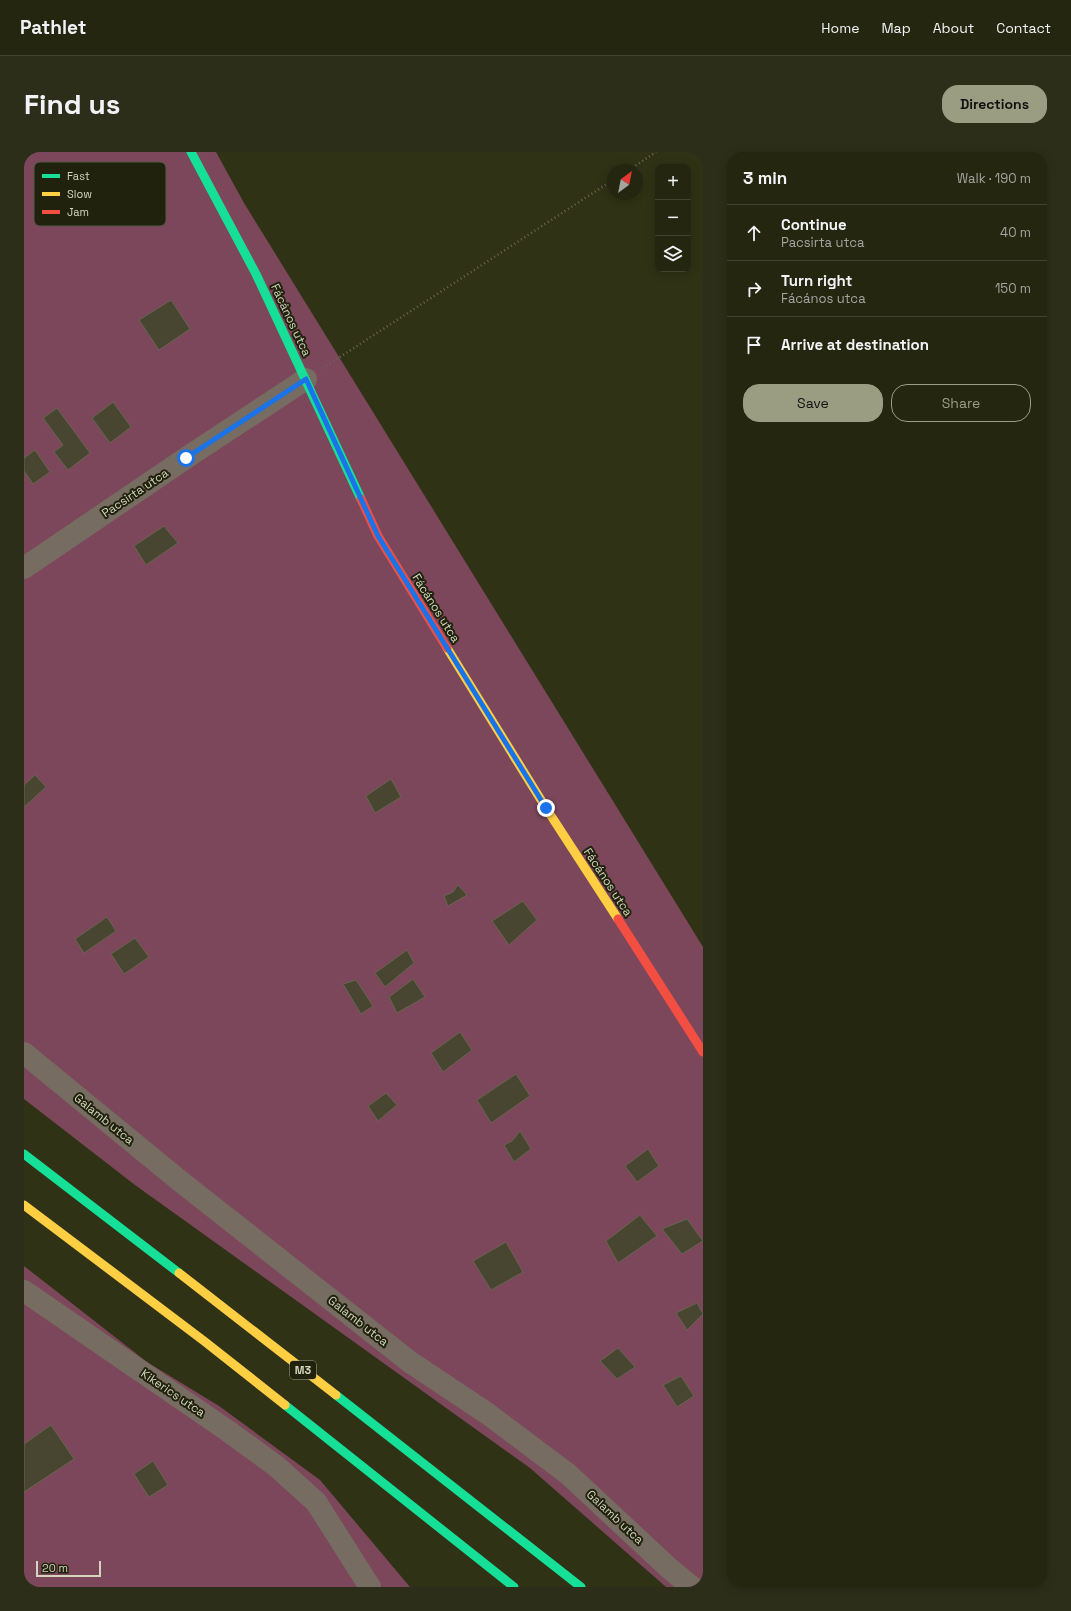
<!DOCTYPE html>
<html lang="en">
<head>
<meta charset="utf-8">
<style>
  :root { --surface:#242610; --page:#2c2e19; --text:#f1f3f6; --muted:#a3a59f; --line:#414330; --accent:#9a9d82 }
  body { margin:0; font-family:"Space Grotesk",sans-serif; background:var(--page); color:var(--text) }
  .controls { position:absolute; right:12px; top:12px; display:grid; overflow:hidden; border-radius:8px; box-shadow:0 2px 10px #0003 }
  .controls button { width:36px; height:36px; display:grid; place-items:center; padding:0; border:0; border-bottom:1px solid var(--line); background:var(--surface); color:var(--text); font:20px sans-serif }
  .compass { position:absolute; left:583px; top:12px; width:36px; height:36px; border-radius:50%; background:var(--surface); box-shadow:0 2px 10px #0003; rotate:32deg }
  .scale { position:absolute; left:12px; bottom:10px; width:65px; box-sizing:border-box; padding-left:4px; border:2px solid #d3d6bc; border-top:0; font-size:11px; line-height:14px; white-space:nowrap; color:#d3d6bc; -webkit-text-stroke:3px #21220e; paint-order:stroke }
  .stop { position:absolute; width:12px; height:12px; margin:-9px; border:3px solid #1a73e8; border-radius:50%; background:#fff }
  .stop.end { background:#1a73e8; border-color:#fff; box-shadow:0 1px 4px #0008 }
  .list { margin:0; padding:0; list-style:none }
  h2 { display:flex; justify-content:space-between; align-items:center; height:52px; margin:0; padding:0 16px; font-size:17px }
  h2 small { font-size:13px; font-weight:400; color:var(--muted) }
  .list li { display:grid; grid-template-columns:26px 1fr auto; gap:12px; align-items:center; box-sizing:border-box; height:56px; padding:0 16px; border-top:1px solid var(--line) }
  .list b { display:block; font-size:15px; white-space:nowrap }
  .list p { margin:0; font-size:13px; white-space:nowrap; color:var(--muted) }
  .list em { font-size:13px; font-style:normal; color:var(--muted) }
  .actions { display:flex; gap:8px; padding:12px 16px }
  .actions a { flex:1; padding:9px 0; border:1px solid var(--accent); border-radius:16px; text-align:center; font-size:14px; color:var(--accent) }
  .actions .main { background:var(--accent); color:#111 }
  .icon { flex:none; width:22px; height:22px; fill:none; stroke:currentColor; stroke-width:2; stroke-linecap:round; stroke-linejoin:round }
  .map { position:relative; flex:none; width:679px; height:1435px; overflow:hidden; border-radius:16px }
  header { display:flex; align-items:center; gap:24px; box-sizing:border-box; height:56px; padding:0 20px; background:var(--surface); border-bottom:1px solid var(--line) }
  header strong { font-size:19px }
  nav { display:flex; gap:22px; margin-inline-start:auto; font-size:14px }
  .intro { display:flex; align-items:center; justify-content:space-between; box-sizing:border-box; height:96px; padding:0 24px }
  h1 { margin:0; font-size:28px }
  .button { padding:10px 18px; border-radius:16px; background:var(--accent); color:#111; font-size:14px; font-weight:700 }
  main { display:flex; gap:24px; padding:0 24px }
  aside { flex:1; background:var(--surface); border-radius:16px; box-shadow:0 2px 10px #0003 }
  .map>svg:first-child { display:block }
  .green { fill:#7c475b }
  .building { fill:#484630; stroke:#67654f }
  .lines { fill:none; stroke-linecap:round; stroke-linejoin:round }
  .path { stroke:#6b6457; stroke-width:2.5; stroke-dasharray:1 3; stroke-linecap:butt }
  .street { stroke:#776c61; stroke-width:22 }
  .fast { stroke:#16e098; stroke-width:9 }
  .slow { stroke:#ffcf43; stroke-width:9 }
  .jam { stroke:#f24e42; stroke-width:9 }
  .route { stroke:#1a73e8; stroke-width:5 }
  .labels { text-anchor:middle; stroke-width:4; stroke-linejoin:round; paint-order:stroke }
  .shield { fill:#21220e; stroke:#9ea088; stroke-width:1 }
  .shield-label { font-size:11px; font-weight:bold; fill:#d3d6bc }
  .street-label { font-size:12px; fill:#d3d6bc; stroke:#21220e }
  .key { fill:#21220e; stroke:#565842; stroke-width:1 }
  .key-label { font-size:11px; fill:#d3d6bc }
</style>
</head>
<body>
<header>
<strong>Pathlet</strong>
<nav><a>Home</a><a>Map</a><a>About</a><a>Contact</a></nav>
</header>
<div class="intro"><h1>Find us</h1><a class="button">Directions</a></div>
<main>
<div class="map">
<svg width="679" height="1435" viewBox="0 0 679 1435">
  <rect width="100%" height="100%" fill="#303216"/>
  <g class="green">
    <path d="M0,0H192L220,51L679,795V1435H642L506,1316L111,1033L0,947Z"/>
    <path d="M0,1114L123,1210L195,1254L296,1328L386,1435H0Z"/>
  </g>
  <g class="building">
    <path d="M147,148L166,177L135,198L115,168Z"/>
    <path d="M89,250L107,275L86,291L68,266Z"/>
    <path d="M33,256L66,301L44,318L30,300L39,293L19,266Z"/>
    <path d="M11,298L26,320L9,332L0,319V306Z"/>
    <path d="M140,374L154,391L122,413L110,394Z"/>
    <path d="M11,623L22,635L0,655V633Z"/>
    <path d="M367,627L377,645L351,661L342,644Z"/>
    <path d="M434,733L443,743L424,754L420,744L429,740Z"/>
    <path d="M499,749L513,768L485,793L468,769Z"/>
    <path d="M83,765L92,779L60,801L51,787Z"/>
    <path d="M111,786L125,805L100,822L87,802Z"/>
    <path d="M383,798L390,811L361,835L351,821Z"/>
    <path d="M389,827L401,845L373,861L365,845Z"/>
    <path d="M332,828L349,854L337,862L319,832Z"/>
    <path d="M436,880L448,898L419,920L407,901Z"/>
    <path d="M492,922L506,944L467,971L453,948Z"/>
    <path d="M362,941L373,953L354,969L344,954Z"/>
    <path d="M496,979L507,997L490,1010L480,993L488,989Z"/>
    <path d="M624,997L635,1014L613,1030L601,1014Z"/>
    <path d="M616,1063L633,1084L594,1111L582,1089Z"/>
    <path d="M663,1067L679,1089L658,1102L638,1077Z"/>
    <path d="M482,1090L499,1120L467,1138L449,1109Z"/>
    <path d="M673,1151L679,1162L663,1178L652,1161Z"/>
    <path d="M594,1196L611,1215L593,1227L576,1209Z"/>
    <path d="M657,1224L670,1244L653,1255L639,1233Z"/>
    <path d="M27,1273L50,1307L0,1340V1292Z"/>
    <path d="M129,1309L144,1333L125,1345L110,1322Z"/>
  </g>
  <g class="lines">
    <g class="path">
      <path d="M605,18L632,0"/>
      <path d="M299,216L589,28"/>
    </g>
    <g class="street">
      <path d="M0,416L162,306L282,227"/>
      <path d="M0,901L156,1029L386,1210L464,1262L544,1322L646,1417L668,1435"/>
      <path d="M0,1139L204,1279L252,1314L292,1350L346,1435"/>
    </g>
    <g class="fast">
      <path d="M167,0L232,122L337,347"/>
      <path d="M0,1002L155,1121"/>
      <path d="M312,1243L557,1435"/>
      <path d="M261,1253L490,1435"/>
    </g>
    <g class="slow">
      <path d="M423,496L522,656L594,767"/>
      <path d="M0,1053L180,1189L261,1253"/>
      <path d="M155,1121L312,1243"/>
    </g>
    <g class="jam">
      <path d="M337,347L354,384L423,496"/>
      <path d="M594,767L679,900"/>
    </g>
  </g>
  <g class="lines">
    <path class="route" d="M162,306L282,227L354,384L522,656"/>
  </g>
  <g class="labels">
    <rect class="shield" x="266" y="1209" width="26" height="18" rx="3"/>
    <g class="shield-label">
      <text x="279" y="1222">M3</text>
    </g>
    <g class="street-label">
      <text transform="translate(267 168) rotate(65)" y="4">Fácános utca</text>
      <text transform="translate(111 341) rotate(-34)" y="4">Pacsirta utca</text>
      <text transform="translate(412 456) rotate(58)" y="4">Fácános utca</text>
      <text transform="translate(584 730) rotate(57)" y="4">Fácános utca</text>
      <text transform="translate(80 967) rotate(39)" y="4">Galamb utca</text>
      <text transform="translate(334 1169) rotate(38)" y="4">Galamb utca</text>
      <text transform="translate(149 1241) rotate(34)" y="4">Kikerics utca</text>
      <text transform="translate(591 1365) rotate(43)" y="4">Galamb utca</text>
    </g>
  </g>
  <rect x="10" y="10" width="132" height="64" rx="6" class="key"/>
  <rect x="18" y="22" width="18" height="4" fill="#16e098"/>
  <rect x="18" y="40" width="18" height="4" fill="#ffcf43"/>
  <rect x="18" y="58" width="18" height="4" fill="#f24e42"/>
  <g class="key-label">
    <text x="43" y="28">Fast</text>
    <text x="43" y="46">Slow</text>
    <text x="43" y="64">Jam</text>
  </g>
</svg>
<div class="controls">
<button>+</button>
<button>−</button>
<button><svg class="icon" aria-label="layers" viewBox="0 0 24 24"><path d="M12 4l9 5-9 5-9-5zM3 14l9 5 9-5"/></svg></button>
</div>
<svg class="compass" viewBox="-18 -18 36 36"><path d="M0-13l5 13h-10z" fill="#e53935"/><path d="M0 13l5-13h-10z" fill="#a3a59f"/></svg>
<div class="scale">20 m</div>
<div class="stop" style="left:162px;top:306px"></div>
<div class="stop end" style="left:522px;top:656px"></div>
</div>
<aside>
<h2>3 min<small>Walk · 190 m</small></h2>
<ul class="list">
<li><svg class="icon" aria-label="ahead" viewBox="0 0 24 24"><path d="M12 20V5M6 11l6-6 6 6"/></svg><div><b>Continue</b><p>Pacsirta utca</p></div><em>40 m</em></li>
<li><svg class="icon" aria-label="right" viewBox="0 0 24 24"><path d="M7 20v-9h11M14 6l5 5-5 5"/></svg><div><b>Turn right</b><p>Fácános utca</p></div><em>150 m</em></li>
<li><svg class="icon" aria-label="arrive" viewBox="0 0 24 24"><path d="M6 21V4h12l-3 4 3 4H6"/></svg><div><b>Arrive at destination</b></div></li>
</ul>
<div class="actions"><a class="main">Save</a><a>Share</a></div>
</aside>
</main>
</body>
</html>
